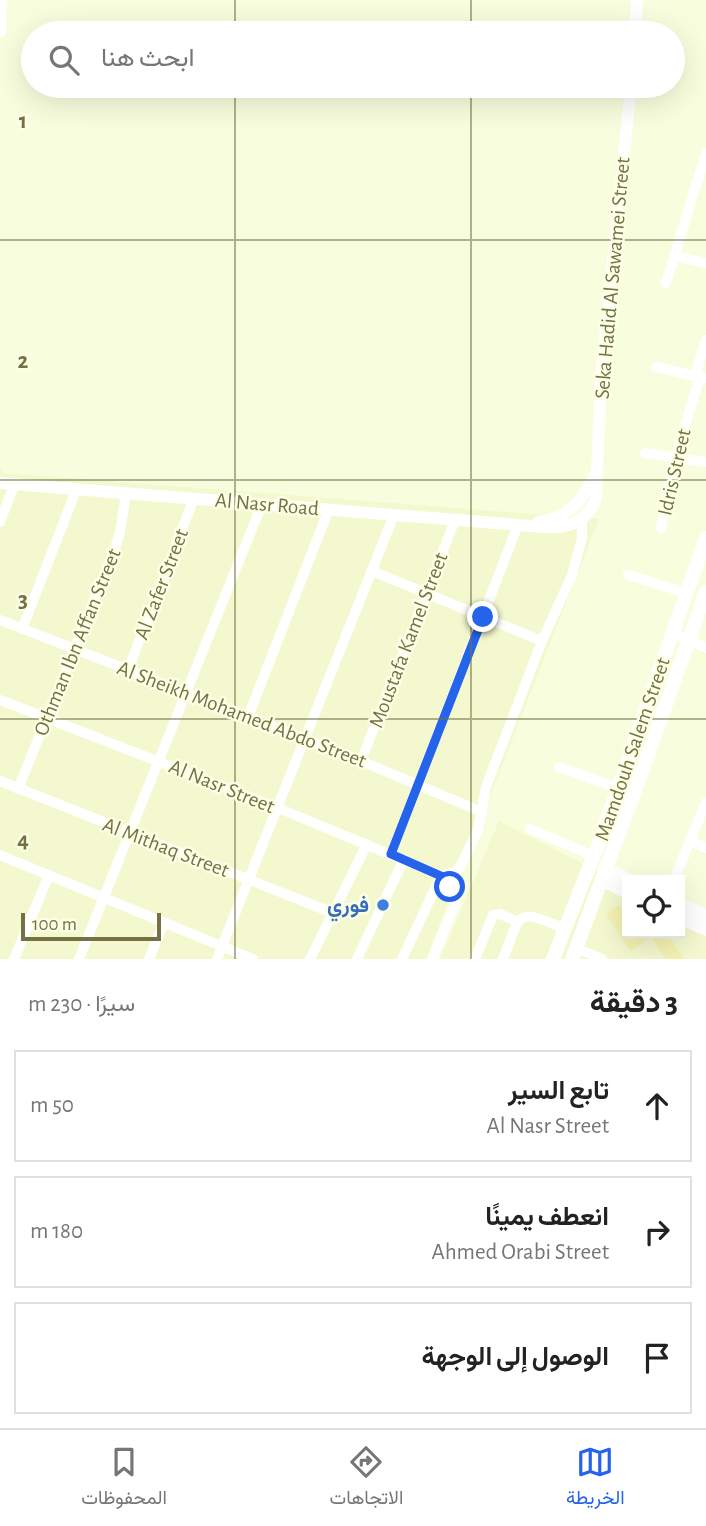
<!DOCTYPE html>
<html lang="ar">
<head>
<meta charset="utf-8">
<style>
  :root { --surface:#fff; --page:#f6f6f6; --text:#222; --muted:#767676; --line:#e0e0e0; --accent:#2563eb }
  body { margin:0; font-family:"Alegreya Sans",Vazirmatn,sans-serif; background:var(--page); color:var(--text); direction:rtl }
  .controls { position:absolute; right:21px; bottom:21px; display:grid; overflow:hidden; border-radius:0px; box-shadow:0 7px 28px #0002 }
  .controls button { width:63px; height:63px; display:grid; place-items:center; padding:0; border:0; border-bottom:2px solid var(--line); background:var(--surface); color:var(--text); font:35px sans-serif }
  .scale { position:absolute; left:21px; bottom:18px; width:140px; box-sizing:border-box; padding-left:7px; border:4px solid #757145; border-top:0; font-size:19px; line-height:24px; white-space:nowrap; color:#757145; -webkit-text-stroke:5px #fbffe5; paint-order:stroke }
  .stop { position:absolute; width:21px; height:21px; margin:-16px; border:5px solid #2563eb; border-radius:50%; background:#fff }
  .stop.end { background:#2563eb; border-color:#fff; box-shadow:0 2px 7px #0008 }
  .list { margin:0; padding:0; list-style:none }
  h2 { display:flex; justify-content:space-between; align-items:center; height:91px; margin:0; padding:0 28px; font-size:30px }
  h2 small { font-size:23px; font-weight:400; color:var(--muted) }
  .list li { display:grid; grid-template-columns:46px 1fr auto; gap:21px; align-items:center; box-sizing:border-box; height:112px; margin:0 14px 14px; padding:0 14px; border:2px solid var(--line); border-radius:0px }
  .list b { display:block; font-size:26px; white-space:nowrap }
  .list p { margin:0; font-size:23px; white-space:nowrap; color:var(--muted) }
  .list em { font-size:23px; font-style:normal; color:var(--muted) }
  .icon { flex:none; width:38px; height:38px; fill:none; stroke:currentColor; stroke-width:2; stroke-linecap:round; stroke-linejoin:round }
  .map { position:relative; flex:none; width:706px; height:959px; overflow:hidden; direction:ltr }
  .search { position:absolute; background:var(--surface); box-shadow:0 7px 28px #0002; left:21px; right:21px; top:21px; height:77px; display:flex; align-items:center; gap:18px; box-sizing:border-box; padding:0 24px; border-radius:38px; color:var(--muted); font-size:26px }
  .sheet { height:469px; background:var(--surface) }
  nav { display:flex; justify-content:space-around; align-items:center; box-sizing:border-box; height:98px; border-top:2px solid var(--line); background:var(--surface); font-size:19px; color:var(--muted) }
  nav a { display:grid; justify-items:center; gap:4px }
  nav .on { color:var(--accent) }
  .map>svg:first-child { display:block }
  .residential { fill:#f3f8ce }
  .building { fill:#f5f2b3 }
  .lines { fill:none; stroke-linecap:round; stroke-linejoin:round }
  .minor { stroke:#fff; stroke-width:10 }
  .tertiary { stroke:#fff; stroke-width:12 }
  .secondary { stroke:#fff; stroke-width:14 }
  .route { stroke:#2563eb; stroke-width:9 }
  .grid { fill:none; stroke:#757145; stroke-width:2; stroke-opacity:0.55 }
  .shop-dot { fill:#3f7fe0; stroke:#fbffe5; stroke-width:2.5 }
  .labels { text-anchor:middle; stroke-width:5; stroke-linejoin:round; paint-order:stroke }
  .street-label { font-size:21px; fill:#757145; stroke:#fbffe5 }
  .shop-label { font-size:21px; font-weight:bold; fill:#366cbe; stroke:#fbffe5; text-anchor:end }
  .grid-label { font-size:23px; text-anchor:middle; font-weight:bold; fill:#757145; stroke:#fbffe5; stroke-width:5; stroke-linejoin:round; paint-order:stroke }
</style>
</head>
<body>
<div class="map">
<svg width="706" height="959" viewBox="0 0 706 959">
  <rect width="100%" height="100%" fill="#f8fedd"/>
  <g class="residential">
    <path d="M0,468L3,473L599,519L426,959H0Z"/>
    <path d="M499,821L627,886V933H680V909L706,922V959H440Z"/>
  </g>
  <path class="building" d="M619,905L627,917V933H666L684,959H666L651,937L630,951L606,914Z"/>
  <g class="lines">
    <g class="minor">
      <path d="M674,256L706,263"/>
      <path d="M666,283L706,153"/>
      <path d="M656,367L705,378"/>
      <path d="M695,376L706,340"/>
      <path d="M645,453L706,462"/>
      <path d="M0,522L15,483"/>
      <path d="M661,528L675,458L700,377"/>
      <path d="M372,571L542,641"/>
      <path d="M628,575L687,593"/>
      <path d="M0,620L361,761L482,812"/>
      <path d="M22,629L77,488"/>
      <path d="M673,633L706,648"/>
      <path d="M128,670L194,498"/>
      <path d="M0,700L278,808L442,876"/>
      <path d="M248,717L329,509"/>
      <path d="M361,761L455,520"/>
      <path d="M559,767L618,788"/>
      <path d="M0,781L333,913"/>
      <path d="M18,789L114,551L120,532L126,493"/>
      <path d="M530,829L594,856"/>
      <path d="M690,841L706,848"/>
      <path d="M391,854L518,525"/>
      <path d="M0,855L253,959"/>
      <path d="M442,876L455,872L460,867L478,830L486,787L542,641L572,575L582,538V519"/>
      <path d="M674,880L706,802"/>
      <path d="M576,948L602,959"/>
      <path d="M14,959L49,875"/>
      <path d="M79,959L262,504"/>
      <path d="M149,959L164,923"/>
      <path d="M217,959L394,515"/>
      <path d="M310,959L367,844"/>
      <path d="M357,959L404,859"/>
      <path d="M402,959L441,876"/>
      <path d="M432,959L455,905L452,891L442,876"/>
      <path d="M475,959L493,915L500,914L518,922"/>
      <path d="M503,959C522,911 515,908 565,929"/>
    </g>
    <g class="tertiary">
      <path d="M0,31L1,0"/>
      <path d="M635,33L637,0"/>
      <path d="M0,483L518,525C551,527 582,535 596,498L601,377L631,86"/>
      <path d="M538,522C572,517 580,502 596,474"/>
    </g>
    <g class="secondary">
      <path d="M605,870L628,880"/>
      <path d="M602,879L627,892"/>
      <path d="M680,905L706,917"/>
      <path d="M680,917L706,929"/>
      <path d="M553,959L598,845L706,538"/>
      <path d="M572,959L640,777L706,592"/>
    </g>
  </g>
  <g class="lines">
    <path class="route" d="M450,887L441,876L391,854L483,617"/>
  </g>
  <path class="grid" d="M235,0V33M471,0V33M235,86V959M471,86V959M0,240H706M0,480H706M0,719H706"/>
  <circle class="shop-dot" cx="383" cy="905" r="7"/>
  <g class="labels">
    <g class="street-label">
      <text transform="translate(612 278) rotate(-85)" y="7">Seka Hadid Al Sawamei Street</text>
      <text transform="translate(674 472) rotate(-77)" y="7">Idris Street</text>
      <text transform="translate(267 504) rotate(5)" y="7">Al Nasr Road</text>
      <text transform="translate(161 584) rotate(-69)" y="7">Al Zafer Street</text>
      <text transform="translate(408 640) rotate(-69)" y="7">Moustafa Kamel Street</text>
      <text transform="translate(77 642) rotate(-68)" y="7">Othman Ibn Affan Street</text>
      <text transform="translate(242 714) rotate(21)" y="7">Al Sheikh Mohamed Abdo Street</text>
      <text transform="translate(632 749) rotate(-71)" y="7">Mamdouh Salem Street</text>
      <text transform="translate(222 786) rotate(22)" y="7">Al Nasr Street</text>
      <text transform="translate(166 847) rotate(21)" y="7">Al Mithaq Street</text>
    </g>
    <g class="shop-label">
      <text x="369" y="912">فوري</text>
    </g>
  </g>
  <g class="grid-label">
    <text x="23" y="128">1</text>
    <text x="23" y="368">2</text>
    <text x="23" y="607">3</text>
    <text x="23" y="847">4</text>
  </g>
</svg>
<div class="controls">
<button><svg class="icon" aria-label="locate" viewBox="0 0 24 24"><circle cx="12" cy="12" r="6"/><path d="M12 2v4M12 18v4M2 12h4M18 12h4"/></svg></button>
</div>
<div class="scale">100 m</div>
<div class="stop" style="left:450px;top:887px"></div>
<div class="stop end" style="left:483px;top:617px"></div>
<div class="search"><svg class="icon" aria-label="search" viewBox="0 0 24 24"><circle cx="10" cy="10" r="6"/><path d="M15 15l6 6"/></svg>ابحث هنا</div>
</div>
<section class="sheet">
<h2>3 دقيقة<small>سيرًا · 230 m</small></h2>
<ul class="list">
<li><svg class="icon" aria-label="ahead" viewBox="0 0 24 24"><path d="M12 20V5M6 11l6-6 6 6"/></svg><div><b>تابع السير</b><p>Al Nasr Street</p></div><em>50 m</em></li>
<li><svg class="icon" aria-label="right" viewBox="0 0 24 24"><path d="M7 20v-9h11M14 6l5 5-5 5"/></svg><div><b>انعطف يمينًا</b><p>Ahmed Orabi Street</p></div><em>180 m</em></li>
<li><svg class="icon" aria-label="arrive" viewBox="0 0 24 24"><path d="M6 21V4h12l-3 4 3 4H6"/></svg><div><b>الوصول إلى الوجهة</b></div></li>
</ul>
</section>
<nav>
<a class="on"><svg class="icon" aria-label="map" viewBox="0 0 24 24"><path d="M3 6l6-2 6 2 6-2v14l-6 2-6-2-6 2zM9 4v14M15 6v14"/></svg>الخريطة</a>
<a><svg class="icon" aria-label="directions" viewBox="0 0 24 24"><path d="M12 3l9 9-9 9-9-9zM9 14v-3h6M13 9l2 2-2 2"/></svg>الاتجاهات</a>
<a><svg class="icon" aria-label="saved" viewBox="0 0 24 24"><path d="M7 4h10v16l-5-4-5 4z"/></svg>المحفوظات</a>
</nav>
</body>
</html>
